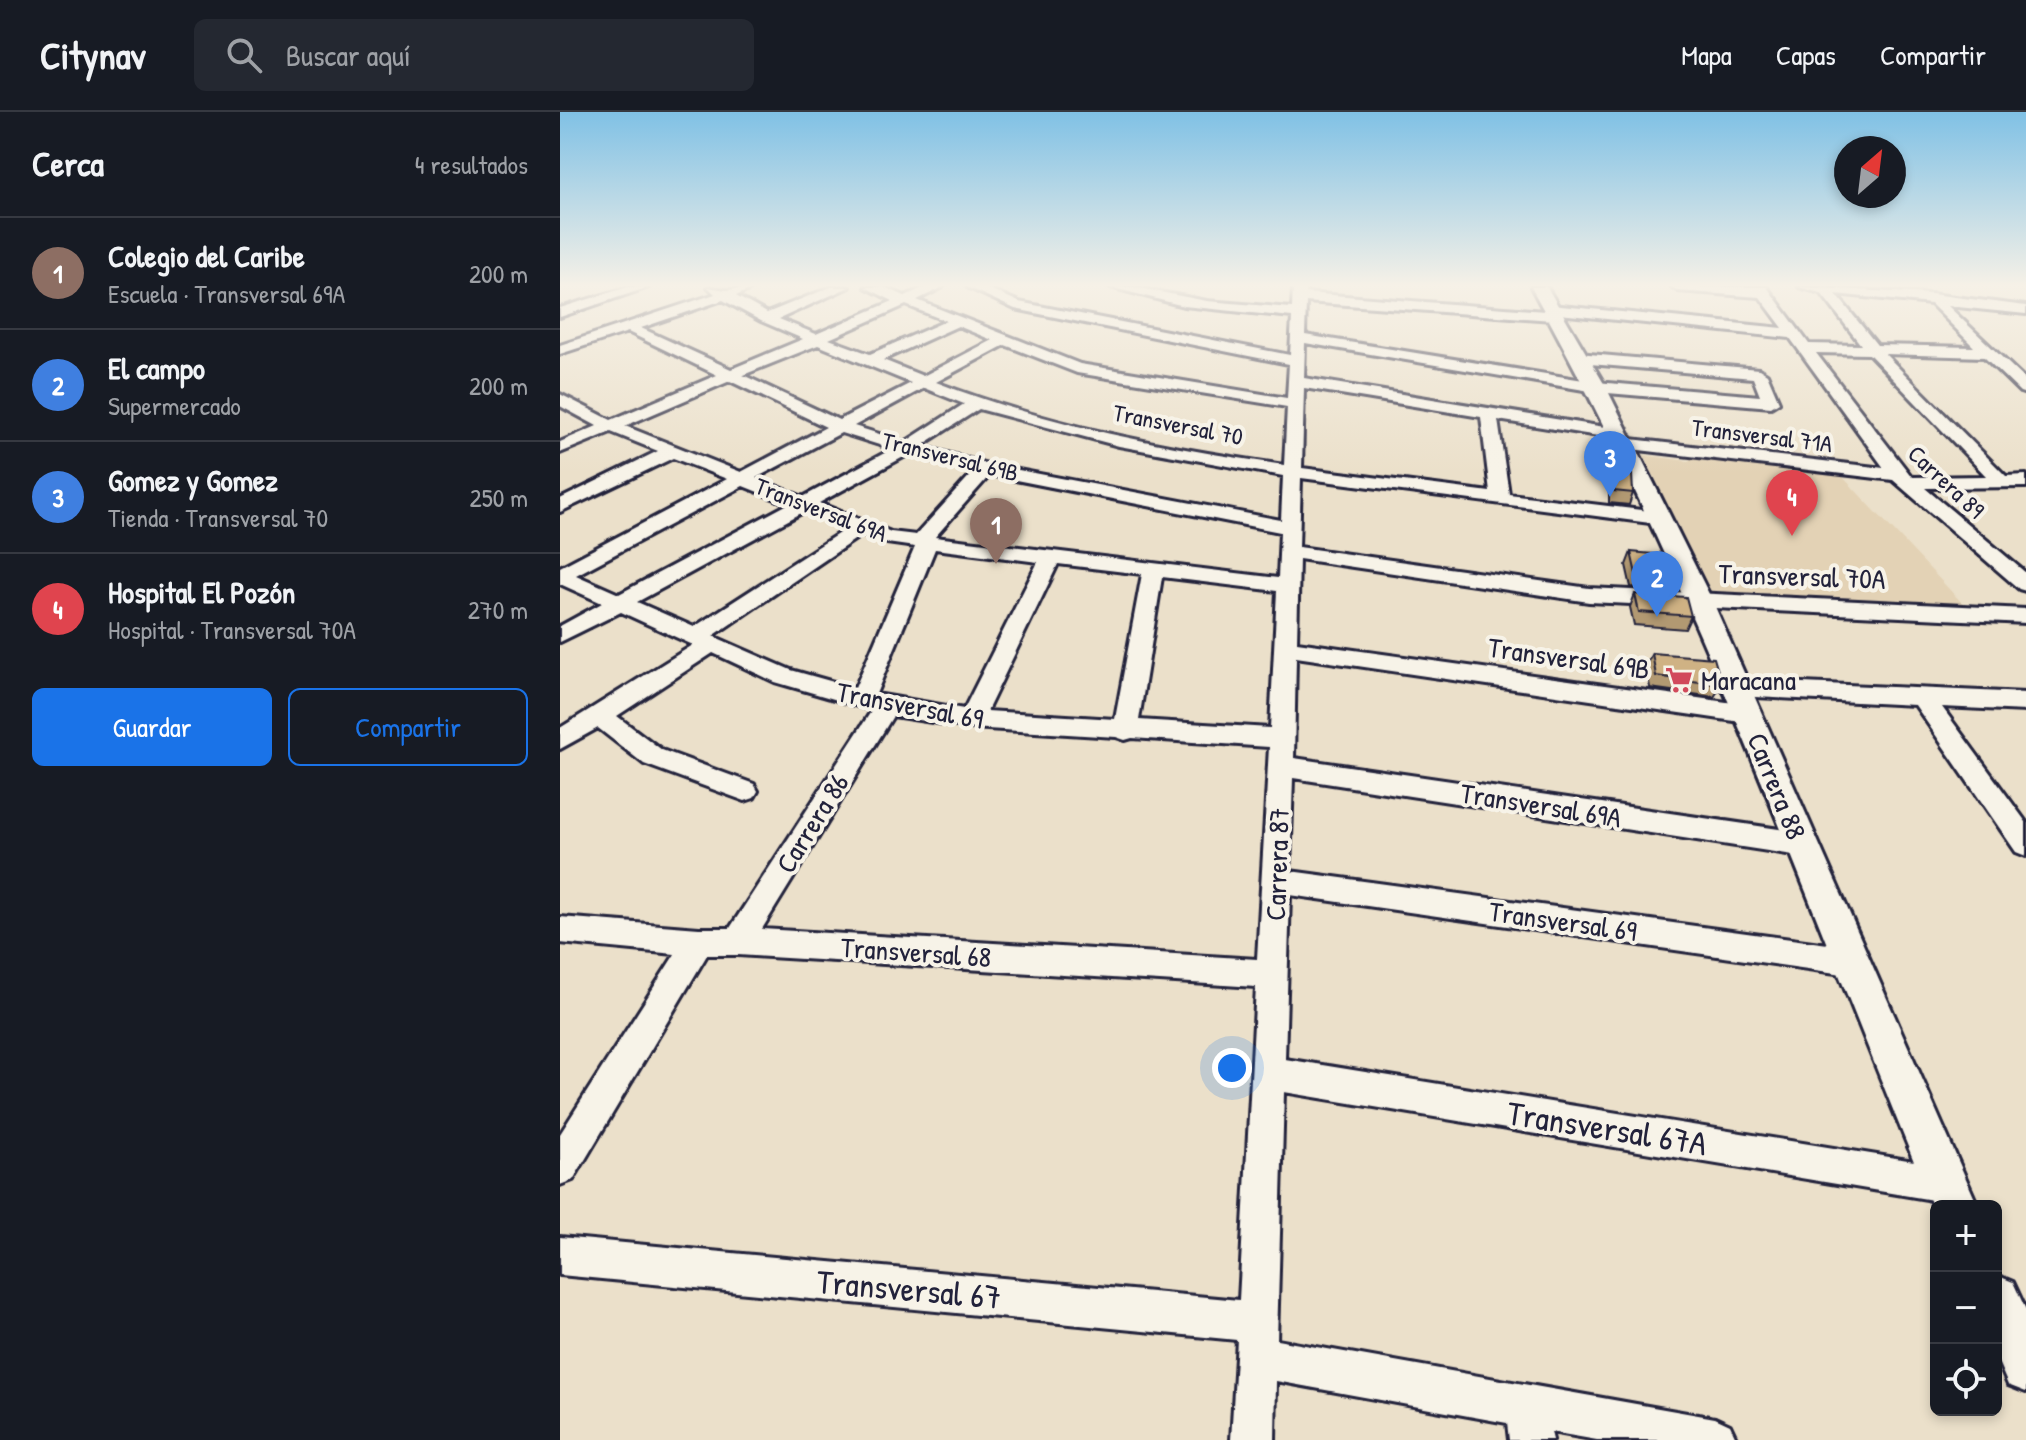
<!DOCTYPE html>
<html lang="es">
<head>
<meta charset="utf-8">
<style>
  :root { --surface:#171b24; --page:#242831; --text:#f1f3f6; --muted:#9ea1a6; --line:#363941; --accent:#1a73e8 }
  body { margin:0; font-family:"Patrick Hand",sans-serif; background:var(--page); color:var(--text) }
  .controls { position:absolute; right:24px; bottom:24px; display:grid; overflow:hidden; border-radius:12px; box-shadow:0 4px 12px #0003 }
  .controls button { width:72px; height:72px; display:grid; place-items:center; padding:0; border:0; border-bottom:2px solid var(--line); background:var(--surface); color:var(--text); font:40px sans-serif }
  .compass { position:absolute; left:1274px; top:24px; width:72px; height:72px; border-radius:50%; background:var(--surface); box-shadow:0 4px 12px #0003; rotate:28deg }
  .you { position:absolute; left:672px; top:956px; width:28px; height:28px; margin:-20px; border:6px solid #fff; border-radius:50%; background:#1a73e8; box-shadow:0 0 0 12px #1a73e833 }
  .badge { display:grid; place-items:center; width:52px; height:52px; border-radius:50%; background:var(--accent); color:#fff; font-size:26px; font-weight:700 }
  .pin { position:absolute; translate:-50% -66px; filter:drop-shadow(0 2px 4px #0008) }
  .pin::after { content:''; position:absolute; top:42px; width:28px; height:24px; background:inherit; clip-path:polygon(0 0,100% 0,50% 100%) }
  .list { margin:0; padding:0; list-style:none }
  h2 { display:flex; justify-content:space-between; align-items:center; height:104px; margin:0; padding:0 32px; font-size:34px }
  h2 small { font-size:26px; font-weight:400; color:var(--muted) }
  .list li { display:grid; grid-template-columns:52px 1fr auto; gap:24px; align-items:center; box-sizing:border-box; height:112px; padding:0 32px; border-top:2px solid var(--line) }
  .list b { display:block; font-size:30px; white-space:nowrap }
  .list p { margin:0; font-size:26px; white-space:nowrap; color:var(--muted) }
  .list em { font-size:26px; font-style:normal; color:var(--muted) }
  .actions { display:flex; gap:16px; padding:24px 32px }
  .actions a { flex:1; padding:18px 0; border:2px solid var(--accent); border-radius:12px; text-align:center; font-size:28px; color:var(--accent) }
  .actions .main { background:var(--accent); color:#fff }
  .icon { flex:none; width:44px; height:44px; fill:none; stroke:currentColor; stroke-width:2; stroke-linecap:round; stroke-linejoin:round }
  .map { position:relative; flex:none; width:1466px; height:1328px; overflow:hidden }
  header { display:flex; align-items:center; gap:48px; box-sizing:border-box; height:112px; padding:0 40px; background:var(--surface); border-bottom:2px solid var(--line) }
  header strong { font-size:38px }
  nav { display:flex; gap:44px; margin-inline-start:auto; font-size:28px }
  .search { width:560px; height:72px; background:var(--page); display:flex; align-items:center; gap:20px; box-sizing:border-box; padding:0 28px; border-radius:12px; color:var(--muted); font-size:30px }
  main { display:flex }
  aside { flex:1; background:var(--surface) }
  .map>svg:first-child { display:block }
  .built { fill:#e3d2b5 }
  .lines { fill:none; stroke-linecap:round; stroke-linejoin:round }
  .minor-casing { stroke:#22223b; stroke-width:6 }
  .tertiary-casing { stroke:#22223b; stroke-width:6 }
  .minor { fill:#f7f3e8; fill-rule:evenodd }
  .tertiary { fill:#f7f3e8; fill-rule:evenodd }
  .wall { fill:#b29972; stroke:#22223b; stroke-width:2 }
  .building { fill:#cfb284; stroke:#22223b; stroke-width:2 }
  .labels { text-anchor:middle; stroke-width:8; stroke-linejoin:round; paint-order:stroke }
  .far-street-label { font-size:24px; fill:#22223b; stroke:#f7f3e8 }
  .street-label { font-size:28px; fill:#22223b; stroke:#f7f3e8 }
  .poi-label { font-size:28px; fill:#22223b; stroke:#f7f3e8; text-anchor:start }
  .near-street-label { font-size:34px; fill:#22223b; stroke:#f7f3e8 }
</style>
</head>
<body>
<header>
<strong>Citynav</strong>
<div class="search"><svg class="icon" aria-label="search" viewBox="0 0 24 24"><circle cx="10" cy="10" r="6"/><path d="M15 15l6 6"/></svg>Buscar aquí</div>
<nav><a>Mapa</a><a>Capas</a><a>Compartir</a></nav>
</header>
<main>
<aside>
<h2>Cerca<small>4 resultados</small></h2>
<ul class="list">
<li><span class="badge" style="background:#8d6e63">1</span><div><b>Colegio del Caribe</b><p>Escuela · Transversal 69A</p></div><em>200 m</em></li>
<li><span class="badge" style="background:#3f7fe0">2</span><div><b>El campo</b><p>Supermercado</p></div><em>200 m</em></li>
<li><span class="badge" style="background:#3f7fe0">3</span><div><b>Gomez y Gomez</b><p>Tienda · Transversal 70</p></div><em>250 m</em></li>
<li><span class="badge" style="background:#e0444e">4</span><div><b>Hospital El Pozón</b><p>Hospital · Transversal 70A</p></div><em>270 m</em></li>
</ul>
<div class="actions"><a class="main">Guardar</a><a>Compartir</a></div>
</aside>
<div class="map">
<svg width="1466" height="1328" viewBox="0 0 1466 1328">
  <rect width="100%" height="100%" fill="#ebe0ca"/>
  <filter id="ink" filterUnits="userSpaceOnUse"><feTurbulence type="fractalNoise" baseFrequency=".0125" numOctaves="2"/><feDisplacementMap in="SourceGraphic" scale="16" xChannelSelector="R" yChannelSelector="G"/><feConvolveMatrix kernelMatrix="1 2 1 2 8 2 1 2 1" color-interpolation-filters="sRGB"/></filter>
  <g filter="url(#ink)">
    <path class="built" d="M1084,343L1128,349L1136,344L1279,361L1406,495L1148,480Z"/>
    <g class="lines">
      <g class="minor-casing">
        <g id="minor">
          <path d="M68,175H89L0,205V196Z"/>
          <path d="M148,175L167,178L195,175L176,184L207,201L271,175H289L219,207L256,222L333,189L305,175H324L345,184L365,175H383L357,188L520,252L727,286L729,252L455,197L407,175H425L459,190L730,243L732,205L624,194L550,175H574L647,189L732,196L733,175H747L746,181L986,199V194L991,193L1223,216L1200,185L1118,179L1112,175H1207L1249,232L1301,233L1261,181L1239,175L1372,182L1466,194V202L1388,194L1466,268V282L1460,280L1424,245L1325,242L1446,364L1466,363V375L1365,376L1466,461V479L1459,477L1333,368L1062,336L1053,331L1057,327L938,308L949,382L1098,400L1108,406L1098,412L741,366L739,435L1029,476L1466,497V511L1029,490L739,447L737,530L1188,593L1197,596L1200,602L1197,608L1188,611L736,545L734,646L1240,720L1250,724L1254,732L1250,740L1240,744L733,666L730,759L1290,835L1301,839L1305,849L1301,859L1290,863L730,783L725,947L1385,1054L1398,1059L1403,1072L1398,1085L1385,1090L724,980L717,1228L1155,1306L1170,1313L1177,1328H1037L991,1320L993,1328H949L947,1311L716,1269L715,1328H671L677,1228L0,1163V1125L679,1188L696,875L178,843H147L13,1068L0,1073V1022L115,842L0,831V805L139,816H170L312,598L215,570L153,541L57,604L102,638L194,672L198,679L194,686L185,689L84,652L38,616L0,637V616L133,533L61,500L0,530V514L42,491L0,472V455L167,367L113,346L0,400V387L98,339L51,320L0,341V330L37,314L0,294V282L51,308L157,263L68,220L0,242V233L155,182ZM1276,182L1371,192L1414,235L1317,233ZM163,188L201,209L243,227L171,257L81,216ZM746,190L993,208L998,207L999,202L1230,226L1324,356L1062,326L1066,322L1057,317L744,266L745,231L1036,280L1211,295L1219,290L1207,262L1199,257L1018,241L1010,246L1018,251L1193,266L1200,284L1036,270L745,223ZM346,193L386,209L310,242L269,227ZM398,214L432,228L363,264L323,248ZM258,233L351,271L279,308L183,263ZM445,233L517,261L727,295L724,353C606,336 487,313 376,270ZM1256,241L1309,242L1426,364L1352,365ZM170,269L266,315L181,360L65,314ZM364,276L404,292L345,330L294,314ZM744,276L921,305L930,380L742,356ZM419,297L559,334L723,364L721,408L427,352L361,334ZM281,321L332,337L243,385L196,366ZM349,342L414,359L356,423L331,420L259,391ZM430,363L720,420L718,466L375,425ZM183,374L228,392L59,482L16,463ZM245,399L287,416L134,515L77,490ZM303,422L327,431L355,435L295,576L231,558L153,524ZM375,437L478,450L404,597L316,582ZM498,452L582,462L555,607L427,599ZM602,465L717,479L710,616L579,608ZM333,604L411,616L556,625L565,628L572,626L709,635L697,847L202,817Z"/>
          <path d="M1177,568L1466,581V599L1382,595L1466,710V744L1456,740L1355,593L1177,584L1169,582L1165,576L1169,570Z"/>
        </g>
      </g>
      <g class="tertiary-casing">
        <g id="tertiary">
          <path d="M971,175H987L1046,275L1153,490L1418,1094H1376V1103C1247,792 1135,471 971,175Z"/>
          <path d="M1436,1163L1453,1170L1466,1198V1280L1448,1273L1436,1245Z"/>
        </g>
      </g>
      <use href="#minor" class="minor"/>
      <use href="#tertiary" class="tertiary"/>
    </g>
    <g class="wall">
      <path d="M1053,360L1073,381L1069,393L1049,391V372Z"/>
      <path d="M1071,440L1110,464L1104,477L1071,475L1066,453Z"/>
      <path d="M1075,482L1131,504L1125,517L1074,513L1070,495Z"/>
      <path d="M1092,541L1162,573L1154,585L1090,576L1086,553Z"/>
    </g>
    <g class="building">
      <path d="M1053,360L1072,362L1073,381L1054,379Z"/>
      <path d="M1071,440L1104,443L1110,464L1076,462Z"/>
      <path d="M1075,482L1126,485L1131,504L1079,500Z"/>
      <path d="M1092,541L1154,546L1162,573L1096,564Z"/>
    </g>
  </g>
  <linearGradient id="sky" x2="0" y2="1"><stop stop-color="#80c1e5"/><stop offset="0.48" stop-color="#f6f1e7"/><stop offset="1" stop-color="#f6f1e7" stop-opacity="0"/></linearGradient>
  <rect width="1466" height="361" fill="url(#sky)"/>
  <defs>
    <g id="supermarket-bare" transform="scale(2.16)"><path d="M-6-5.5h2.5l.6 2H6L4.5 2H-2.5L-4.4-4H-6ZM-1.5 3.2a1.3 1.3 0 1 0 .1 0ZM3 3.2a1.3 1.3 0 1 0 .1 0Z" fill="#d1495b" stroke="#f7f3e8" stroke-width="2.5" paint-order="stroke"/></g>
  </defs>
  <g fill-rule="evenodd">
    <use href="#supermarket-bare" x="1119" y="568"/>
  </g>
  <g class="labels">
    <g class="far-street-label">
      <text transform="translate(618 313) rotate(11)" y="8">Transversal 70</text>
      <text transform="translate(1202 324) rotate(7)" y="8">Transversal 71A</text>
      <text transform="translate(390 345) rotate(14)" y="8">Transversal 69B</text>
      <text transform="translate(1386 370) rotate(43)" y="8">Carrera 89</text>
      <text transform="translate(261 398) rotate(21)" y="8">Transversal 69A</text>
    </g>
    <g class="street-label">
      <text transform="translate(1242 464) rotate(2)" y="10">Transversal 70A</text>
      <text transform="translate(1009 546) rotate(8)" y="10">Transversal 69B</text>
      <text transform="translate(350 593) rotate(11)" y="10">Transversal 69</text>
      <text transform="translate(1217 674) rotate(68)" y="10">Carrera 88</text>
      <text transform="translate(981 693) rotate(9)" y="10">Transversal 69A</text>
      <text transform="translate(252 711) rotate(-58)" y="10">Carrera 86</text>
      <text transform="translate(717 752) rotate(-88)" y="10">Carrera 87</text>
      <text transform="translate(1003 809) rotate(8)" y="10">Transversal 69</text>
      <text transform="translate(356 840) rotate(4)" y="10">Transversal 68</text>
    </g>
    <g class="poi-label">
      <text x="1141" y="578">Maracana</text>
    </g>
    <g class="near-street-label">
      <text transform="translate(1047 1016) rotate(9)" y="12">Transversal 67A</text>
      <text transform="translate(349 1177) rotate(5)" y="12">Transversal 67</text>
    </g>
  </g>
</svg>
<div class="controls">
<button>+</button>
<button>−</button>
<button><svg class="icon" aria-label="locate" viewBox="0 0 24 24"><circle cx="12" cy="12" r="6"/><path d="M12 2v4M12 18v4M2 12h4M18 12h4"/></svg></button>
</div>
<svg class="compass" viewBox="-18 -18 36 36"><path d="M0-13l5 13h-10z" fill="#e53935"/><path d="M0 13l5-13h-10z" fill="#9ea1a6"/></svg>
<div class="you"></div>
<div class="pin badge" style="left:436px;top:452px;background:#8d6e63">1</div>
<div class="pin badge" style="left:1097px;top:505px;background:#3f7fe0">2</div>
<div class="pin badge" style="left:1050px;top:385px;background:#3f7fe0">3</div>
<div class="pin badge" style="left:1232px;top:424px;background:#e0444e">4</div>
</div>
</main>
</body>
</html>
